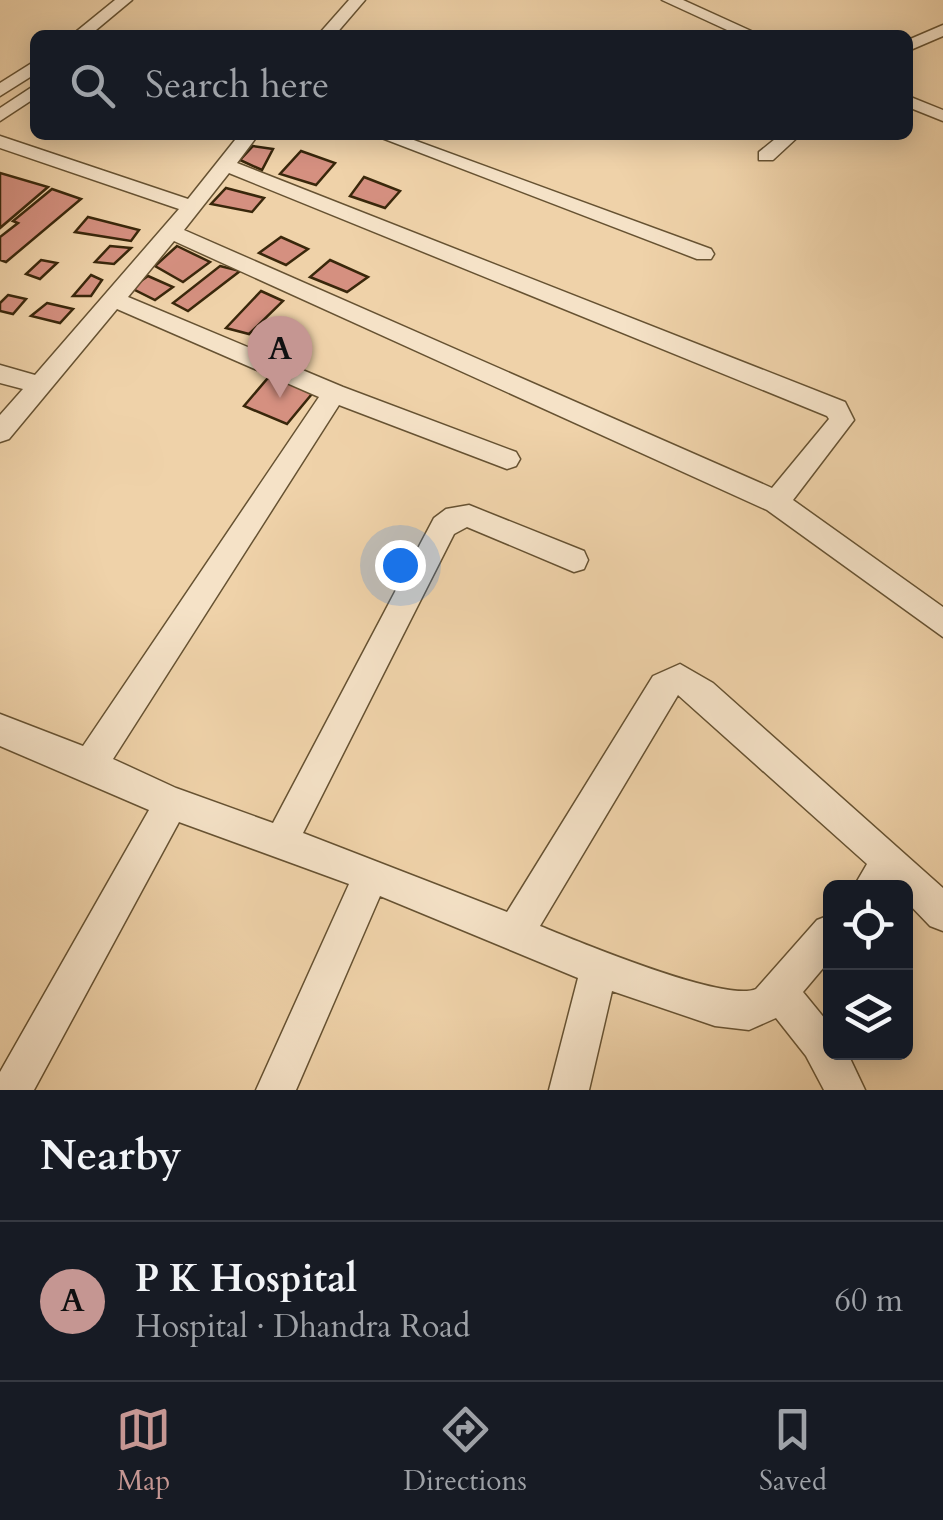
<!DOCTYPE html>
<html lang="en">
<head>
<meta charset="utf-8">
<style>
  :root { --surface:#171b24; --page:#20242c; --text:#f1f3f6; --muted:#9ea1a6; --line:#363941; --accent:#c59692 }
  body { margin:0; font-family:Cardo,serif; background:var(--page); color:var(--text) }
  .controls { position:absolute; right:30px; bottom:30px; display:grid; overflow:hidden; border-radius:15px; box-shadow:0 5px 25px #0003 }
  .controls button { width:90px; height:90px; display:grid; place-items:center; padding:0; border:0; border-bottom:2px solid var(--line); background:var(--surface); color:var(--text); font:50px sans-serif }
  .you { position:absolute; left:400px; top:565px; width:35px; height:35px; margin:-25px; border:8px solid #fff; border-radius:50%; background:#1a73e8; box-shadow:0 0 0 15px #1a73e833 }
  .badge { display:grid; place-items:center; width:65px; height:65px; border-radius:50%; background:var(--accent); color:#111; font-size:32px; font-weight:700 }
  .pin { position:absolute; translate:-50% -82px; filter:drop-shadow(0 2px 5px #0008) }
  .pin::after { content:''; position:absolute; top:52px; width:35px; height:30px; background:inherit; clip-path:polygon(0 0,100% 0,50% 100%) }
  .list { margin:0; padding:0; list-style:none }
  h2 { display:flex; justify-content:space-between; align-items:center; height:130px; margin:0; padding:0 40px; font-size:42px }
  h2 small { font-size:32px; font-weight:400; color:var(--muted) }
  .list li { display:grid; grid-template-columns:65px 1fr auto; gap:30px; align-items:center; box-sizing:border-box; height:160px; padding:0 40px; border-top:2px solid var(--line) }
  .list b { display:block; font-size:38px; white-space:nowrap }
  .list p { margin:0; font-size:32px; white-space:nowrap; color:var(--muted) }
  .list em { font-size:32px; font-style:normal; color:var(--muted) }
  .icon { flex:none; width:55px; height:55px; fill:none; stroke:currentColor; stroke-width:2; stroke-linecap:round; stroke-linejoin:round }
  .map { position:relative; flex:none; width:943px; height:1090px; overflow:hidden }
  .search { position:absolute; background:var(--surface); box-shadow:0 5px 25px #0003; left:30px; right:30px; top:30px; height:110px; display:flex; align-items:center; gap:25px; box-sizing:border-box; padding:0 35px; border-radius:15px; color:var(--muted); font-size:38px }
  .sheet { height:290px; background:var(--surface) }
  nav { display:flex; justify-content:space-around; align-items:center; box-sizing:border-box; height:140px; border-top:2px solid var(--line); background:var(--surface); font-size:28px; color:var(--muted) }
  nav a { display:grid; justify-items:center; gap:5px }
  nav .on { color:var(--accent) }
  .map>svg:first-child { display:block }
  .building { fill:#d59080; stroke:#39270b; stroke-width:2.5 }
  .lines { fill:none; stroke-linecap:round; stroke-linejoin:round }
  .minor-casing { stroke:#665232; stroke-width:3 }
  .minor { fill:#f5e2c7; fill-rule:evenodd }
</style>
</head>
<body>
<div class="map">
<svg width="943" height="1090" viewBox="0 0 943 1090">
  <rect width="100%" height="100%" fill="#efd2a9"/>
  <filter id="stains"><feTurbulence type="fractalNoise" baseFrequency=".002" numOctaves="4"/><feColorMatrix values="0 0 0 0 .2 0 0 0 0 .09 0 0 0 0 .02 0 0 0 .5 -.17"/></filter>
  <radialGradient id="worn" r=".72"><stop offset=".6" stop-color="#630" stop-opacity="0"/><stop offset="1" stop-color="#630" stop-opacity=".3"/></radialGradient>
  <g class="building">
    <path d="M253,146L273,149L262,170L240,160Z"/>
    <path d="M301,151L335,163L316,185L280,174Z"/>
    <path d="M0,173L48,187L0,228Z"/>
    <path d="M364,177L400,191L385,208L350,196Z"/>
    <path d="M226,188L264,198L252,212L211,204Z"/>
    <path d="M52,189L81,199L6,262L0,260V237L18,223L13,221Z"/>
    <path d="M88,217L139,230L131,241L75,232Z"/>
    <path d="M281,237L308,249L286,265L259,253Z"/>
    <path d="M110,246L131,248L114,264L95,262Z"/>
    <path d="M177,246L210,262L183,282L155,266Z"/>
    <path d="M41,260L57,263L40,279L26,274Z"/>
    <path d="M330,260L368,277L347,292L310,277Z"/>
    <path d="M220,266L240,271L188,311L173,303Z"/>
    <path d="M91,275L102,280L91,296H73Z"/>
    <path d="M148,276L173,287L155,300L131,288Z"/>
    <path d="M261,291L283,301L249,334L226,328Z"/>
    <path d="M8,295L26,299L13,314L0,311V303Z"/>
    <path d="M47,303L73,309L60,323L31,316Z"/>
    <path d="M273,372L316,389L287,424L244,406Z"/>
  </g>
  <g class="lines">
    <g class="minor-casing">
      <g id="minor">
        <path d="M115,0H132L90,35H72Z"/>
        <path d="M349,0H365L335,35H318Z"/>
        <path d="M662,0H683L760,35H738Z"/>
        <path d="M943,25V36L908,51V40Z"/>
        <path d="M35,61V74L0,96V83Z"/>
        <path d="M35,85V98L0,121V108Z"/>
        <path d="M908,96L943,110V121L908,107Z"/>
        <path d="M239,135H258L237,163L845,402L854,420L793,500L943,607V637L767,510L174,241L128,297L343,387L516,452L520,459L516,466L507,469L339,405L113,759L176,788L273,823L434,518L446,509L469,505L584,551L588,560L584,569L574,572L467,527L454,534L303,833L507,912L653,676L680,664L713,683L943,888V931L930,926L906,901V888H853L867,864L678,695L540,926C577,941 724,1003 756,989L817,920L830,915V960L803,992L830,1025V1052H847L865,1090H824L806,1056L776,1018L749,1030L715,1026L612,991L589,1090H549L578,978L380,896L296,1090H256L349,884L179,822L34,1090H0V1072L149,810L0,746V714L83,746L319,397L117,309L9,439L0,442V415L23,389L0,383V365L35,375L179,209L0,148V136L188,199ZM229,173L827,416L829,419L772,488L184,230Z"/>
        <path d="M374,135H400L711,249L714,254L711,259H697Z"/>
        <path d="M780,135H800L773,160H759V152Z"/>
      </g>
    </g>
    <use href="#minor" class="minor"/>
  </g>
  <rect width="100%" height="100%" filter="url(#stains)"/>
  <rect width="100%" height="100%" fill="url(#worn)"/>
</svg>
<div class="controls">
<button><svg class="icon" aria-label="locate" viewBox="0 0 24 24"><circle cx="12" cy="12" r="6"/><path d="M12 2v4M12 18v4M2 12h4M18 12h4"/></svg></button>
<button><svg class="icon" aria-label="layers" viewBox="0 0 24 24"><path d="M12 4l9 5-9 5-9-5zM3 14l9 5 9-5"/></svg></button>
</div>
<div class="you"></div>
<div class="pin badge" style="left:280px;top:398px">A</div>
<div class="search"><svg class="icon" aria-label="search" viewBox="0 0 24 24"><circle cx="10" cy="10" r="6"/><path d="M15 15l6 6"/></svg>Search here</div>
</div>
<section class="sheet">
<h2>Nearby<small></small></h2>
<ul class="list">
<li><span class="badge">A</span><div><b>P K Hospital</b><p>Hospital · Dhandra Road</p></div><em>60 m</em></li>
</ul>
</section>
<nav>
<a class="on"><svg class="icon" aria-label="map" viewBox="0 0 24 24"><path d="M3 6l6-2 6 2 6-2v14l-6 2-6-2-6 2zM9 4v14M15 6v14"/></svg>Map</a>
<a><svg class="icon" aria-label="directions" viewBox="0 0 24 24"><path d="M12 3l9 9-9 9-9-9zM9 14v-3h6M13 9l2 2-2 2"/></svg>Directions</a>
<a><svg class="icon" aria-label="saved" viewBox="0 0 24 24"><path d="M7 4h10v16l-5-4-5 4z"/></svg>Saved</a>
</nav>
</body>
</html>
